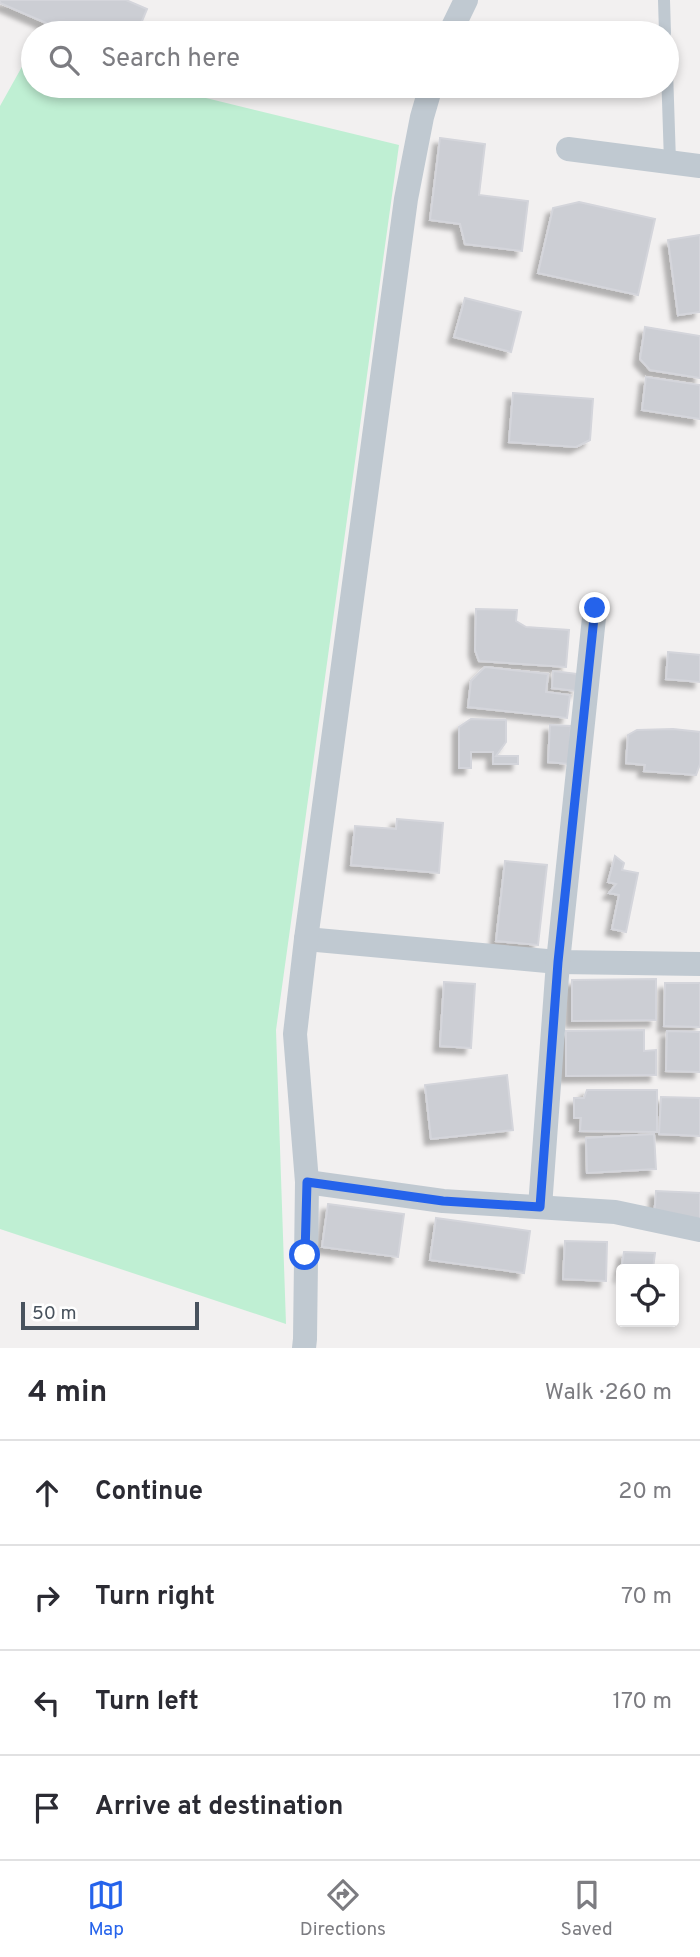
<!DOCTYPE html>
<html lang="en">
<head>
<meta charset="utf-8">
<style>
  :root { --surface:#fff; --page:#f7f7f7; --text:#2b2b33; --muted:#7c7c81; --line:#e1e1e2; --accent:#2563eb }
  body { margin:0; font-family:Overpass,sans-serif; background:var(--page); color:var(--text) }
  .controls { position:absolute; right:21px; bottom:21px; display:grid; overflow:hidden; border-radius:7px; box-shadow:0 4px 10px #0003 }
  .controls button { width:63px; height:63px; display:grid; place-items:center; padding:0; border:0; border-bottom:2px solid var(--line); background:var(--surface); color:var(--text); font:35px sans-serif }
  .scale { position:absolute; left:21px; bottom:18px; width:178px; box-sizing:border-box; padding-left:7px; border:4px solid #48525d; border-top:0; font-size:19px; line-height:24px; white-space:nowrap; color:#48525d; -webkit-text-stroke:5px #fff; paint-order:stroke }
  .stop { position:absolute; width:21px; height:21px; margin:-16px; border:5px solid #2563eb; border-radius:50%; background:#fff }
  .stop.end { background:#2563eb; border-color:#fff; box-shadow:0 2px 7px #0008 }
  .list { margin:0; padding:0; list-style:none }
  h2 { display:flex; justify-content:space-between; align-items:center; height:91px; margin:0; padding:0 28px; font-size:30px }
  h2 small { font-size:23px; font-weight:400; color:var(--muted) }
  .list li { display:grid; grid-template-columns:46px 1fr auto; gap:21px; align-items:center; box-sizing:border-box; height:105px; padding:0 28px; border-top:2px solid var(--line) }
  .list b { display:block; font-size:26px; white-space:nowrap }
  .list em { font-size:23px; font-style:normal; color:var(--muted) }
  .icon { flex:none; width:38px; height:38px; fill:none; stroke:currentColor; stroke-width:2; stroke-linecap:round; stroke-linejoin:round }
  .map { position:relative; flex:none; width:700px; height:1348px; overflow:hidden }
  .search { position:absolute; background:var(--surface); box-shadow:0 4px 10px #0003; left:21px; right:21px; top:21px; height:77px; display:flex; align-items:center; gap:18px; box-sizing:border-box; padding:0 24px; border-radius:38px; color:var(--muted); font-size:26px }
  .sheet { height:511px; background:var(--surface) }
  nav { display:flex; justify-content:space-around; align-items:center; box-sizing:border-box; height:98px; border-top:2px solid var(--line); background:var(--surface); font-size:19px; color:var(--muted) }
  nav a { display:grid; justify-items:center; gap:4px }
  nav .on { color:var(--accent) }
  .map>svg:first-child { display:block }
  .green { fill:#bfefd3 }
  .building { fill:#ccced4; stroke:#d4d5db; stroke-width:2; filter:url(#shadow) }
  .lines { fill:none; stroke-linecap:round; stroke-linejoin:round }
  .lane { stroke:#c0c9d1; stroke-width:12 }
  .street { stroke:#c0c9d1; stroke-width:24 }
  .route { stroke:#2563eb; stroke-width:9 }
</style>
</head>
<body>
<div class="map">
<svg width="700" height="1348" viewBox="0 0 700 1348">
  <defs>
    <filter id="shadow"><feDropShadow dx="-6" dy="6" stdDeviation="2" flood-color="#0004"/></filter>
  </defs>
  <rect width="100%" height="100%" fill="#f2f0f0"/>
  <path class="green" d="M33,47V86H157L399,145L276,1030L286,1324L0,1229V106Z"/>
  <g class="building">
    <path d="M0,0H126L147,9L137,33H69L0,3Z"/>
    <path d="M440,138L485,144L479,195L528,201L522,251L465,244L460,224L430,220Z"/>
    <path d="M579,202L655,219L638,295L538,273L553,208Z"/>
    <path d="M700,235V312L678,315L668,240Z"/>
    <path d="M465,298L521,312L511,352L454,337Z"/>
    <path d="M645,327L700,336V378L650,370L640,359Z"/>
    <path d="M646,377L700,385V419L642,410Z"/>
    <path d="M513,393L593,399L590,440L576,447L509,442Z"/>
    <path d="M476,609L517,610L516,621L526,627L569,630L566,667L479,661L475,650Z"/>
    <path d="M668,652L700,655V682L666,679Z"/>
    <path d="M485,667L548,674L546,692L570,695L567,718L468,707L471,681Z"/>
    <path d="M553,671L578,674L576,691L552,688Z"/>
    <path d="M471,719L506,720V742L496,756H518V764H493V752H471V768H459V727Z"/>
    <path d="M550,725L571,726L569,764L548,762Z"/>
    <path d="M673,729L700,732V764L696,775L644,771L645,765L626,763L628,735L637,730Z"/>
    <path d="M397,819L443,823L439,873L351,865L355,826L396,829Z"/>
    <path d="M615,856L624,863L622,870L638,873L626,932L612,929L619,895L609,893L616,884L608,882Z"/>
    <path d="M505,861L547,865L538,945L496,941Z"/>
    <path d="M656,979V1020L572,1021V980Z"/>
    <path d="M444,982L475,984L471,1048L440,1046Z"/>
    <path d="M665,983H700V1027L664,1026Z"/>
    <path d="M644,1030V1051L656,1050V1075L566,1076V1031Z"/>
    <path d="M667,1031L700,1032V1072L666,1071Z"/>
    <path d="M507,1075L513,1130L431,1139L425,1085Z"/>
    <path d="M587,1090H657V1132L580,1131L581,1118H574V1098H584Z"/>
    <path d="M661,1097L700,1098V1136L659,1134Z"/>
    <path d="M654,1134L656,1169L587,1173L586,1138Z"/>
    <path d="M656,1191L700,1193V1221L654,1219Z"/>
    <path d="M328,1204L404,1214L398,1257L322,1247Z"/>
    <path d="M436,1218L530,1231L524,1273L430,1260Z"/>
    <path d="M565,1241L607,1242L606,1281L563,1279Z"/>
    <path d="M624,1252L655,1253L653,1269H621V1276H620Z"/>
  </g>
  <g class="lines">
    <g class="lane">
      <path d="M664,0L665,33"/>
      <path d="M667,70L670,162"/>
    </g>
    <g class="street">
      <path d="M450,33L466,0"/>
      <path d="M568,149L700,166"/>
      <path d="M306,939L558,962L700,964"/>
      <path d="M307,1182L443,1201L615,1212L700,1230"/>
      <path d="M540,1207L558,962L595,608"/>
      <path d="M304,1348L305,1339L307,1182L295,1034L306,939L406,199L422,117L431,86"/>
    </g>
  </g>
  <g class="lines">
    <path class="route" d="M305,1255L307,1182L443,1201L540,1207L558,962L595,608"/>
  </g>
</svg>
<div class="controls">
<button><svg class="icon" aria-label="locate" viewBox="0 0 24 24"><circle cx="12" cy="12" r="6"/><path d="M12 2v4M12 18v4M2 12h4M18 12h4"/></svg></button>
</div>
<div class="scale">50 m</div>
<div class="stop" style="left:305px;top:1255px"></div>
<div class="stop end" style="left:595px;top:608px"></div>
<div class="search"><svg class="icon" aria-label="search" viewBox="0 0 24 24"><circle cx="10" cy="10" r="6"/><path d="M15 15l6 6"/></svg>Search here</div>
</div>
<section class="sheet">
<h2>4 min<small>Walk · 260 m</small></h2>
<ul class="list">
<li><svg class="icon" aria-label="ahead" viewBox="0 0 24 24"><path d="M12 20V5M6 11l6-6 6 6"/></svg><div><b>Continue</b></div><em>20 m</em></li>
<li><svg class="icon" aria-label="right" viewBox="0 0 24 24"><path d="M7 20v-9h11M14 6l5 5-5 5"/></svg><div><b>Turn right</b></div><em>70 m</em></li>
<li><svg class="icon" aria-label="left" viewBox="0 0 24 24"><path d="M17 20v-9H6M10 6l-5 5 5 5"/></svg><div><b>Turn left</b></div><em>170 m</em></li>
<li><svg class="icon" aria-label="arrive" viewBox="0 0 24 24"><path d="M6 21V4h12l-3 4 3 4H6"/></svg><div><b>Arrive at destination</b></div></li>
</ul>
</section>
<nav>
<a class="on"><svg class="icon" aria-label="map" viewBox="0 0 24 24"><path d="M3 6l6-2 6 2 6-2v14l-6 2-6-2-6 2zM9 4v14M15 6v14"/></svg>Map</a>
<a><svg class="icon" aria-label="directions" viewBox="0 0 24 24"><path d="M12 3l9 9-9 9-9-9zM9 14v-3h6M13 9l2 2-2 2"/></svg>Directions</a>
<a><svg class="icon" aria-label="saved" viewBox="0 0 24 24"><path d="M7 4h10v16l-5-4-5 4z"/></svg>Saved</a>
</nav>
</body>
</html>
